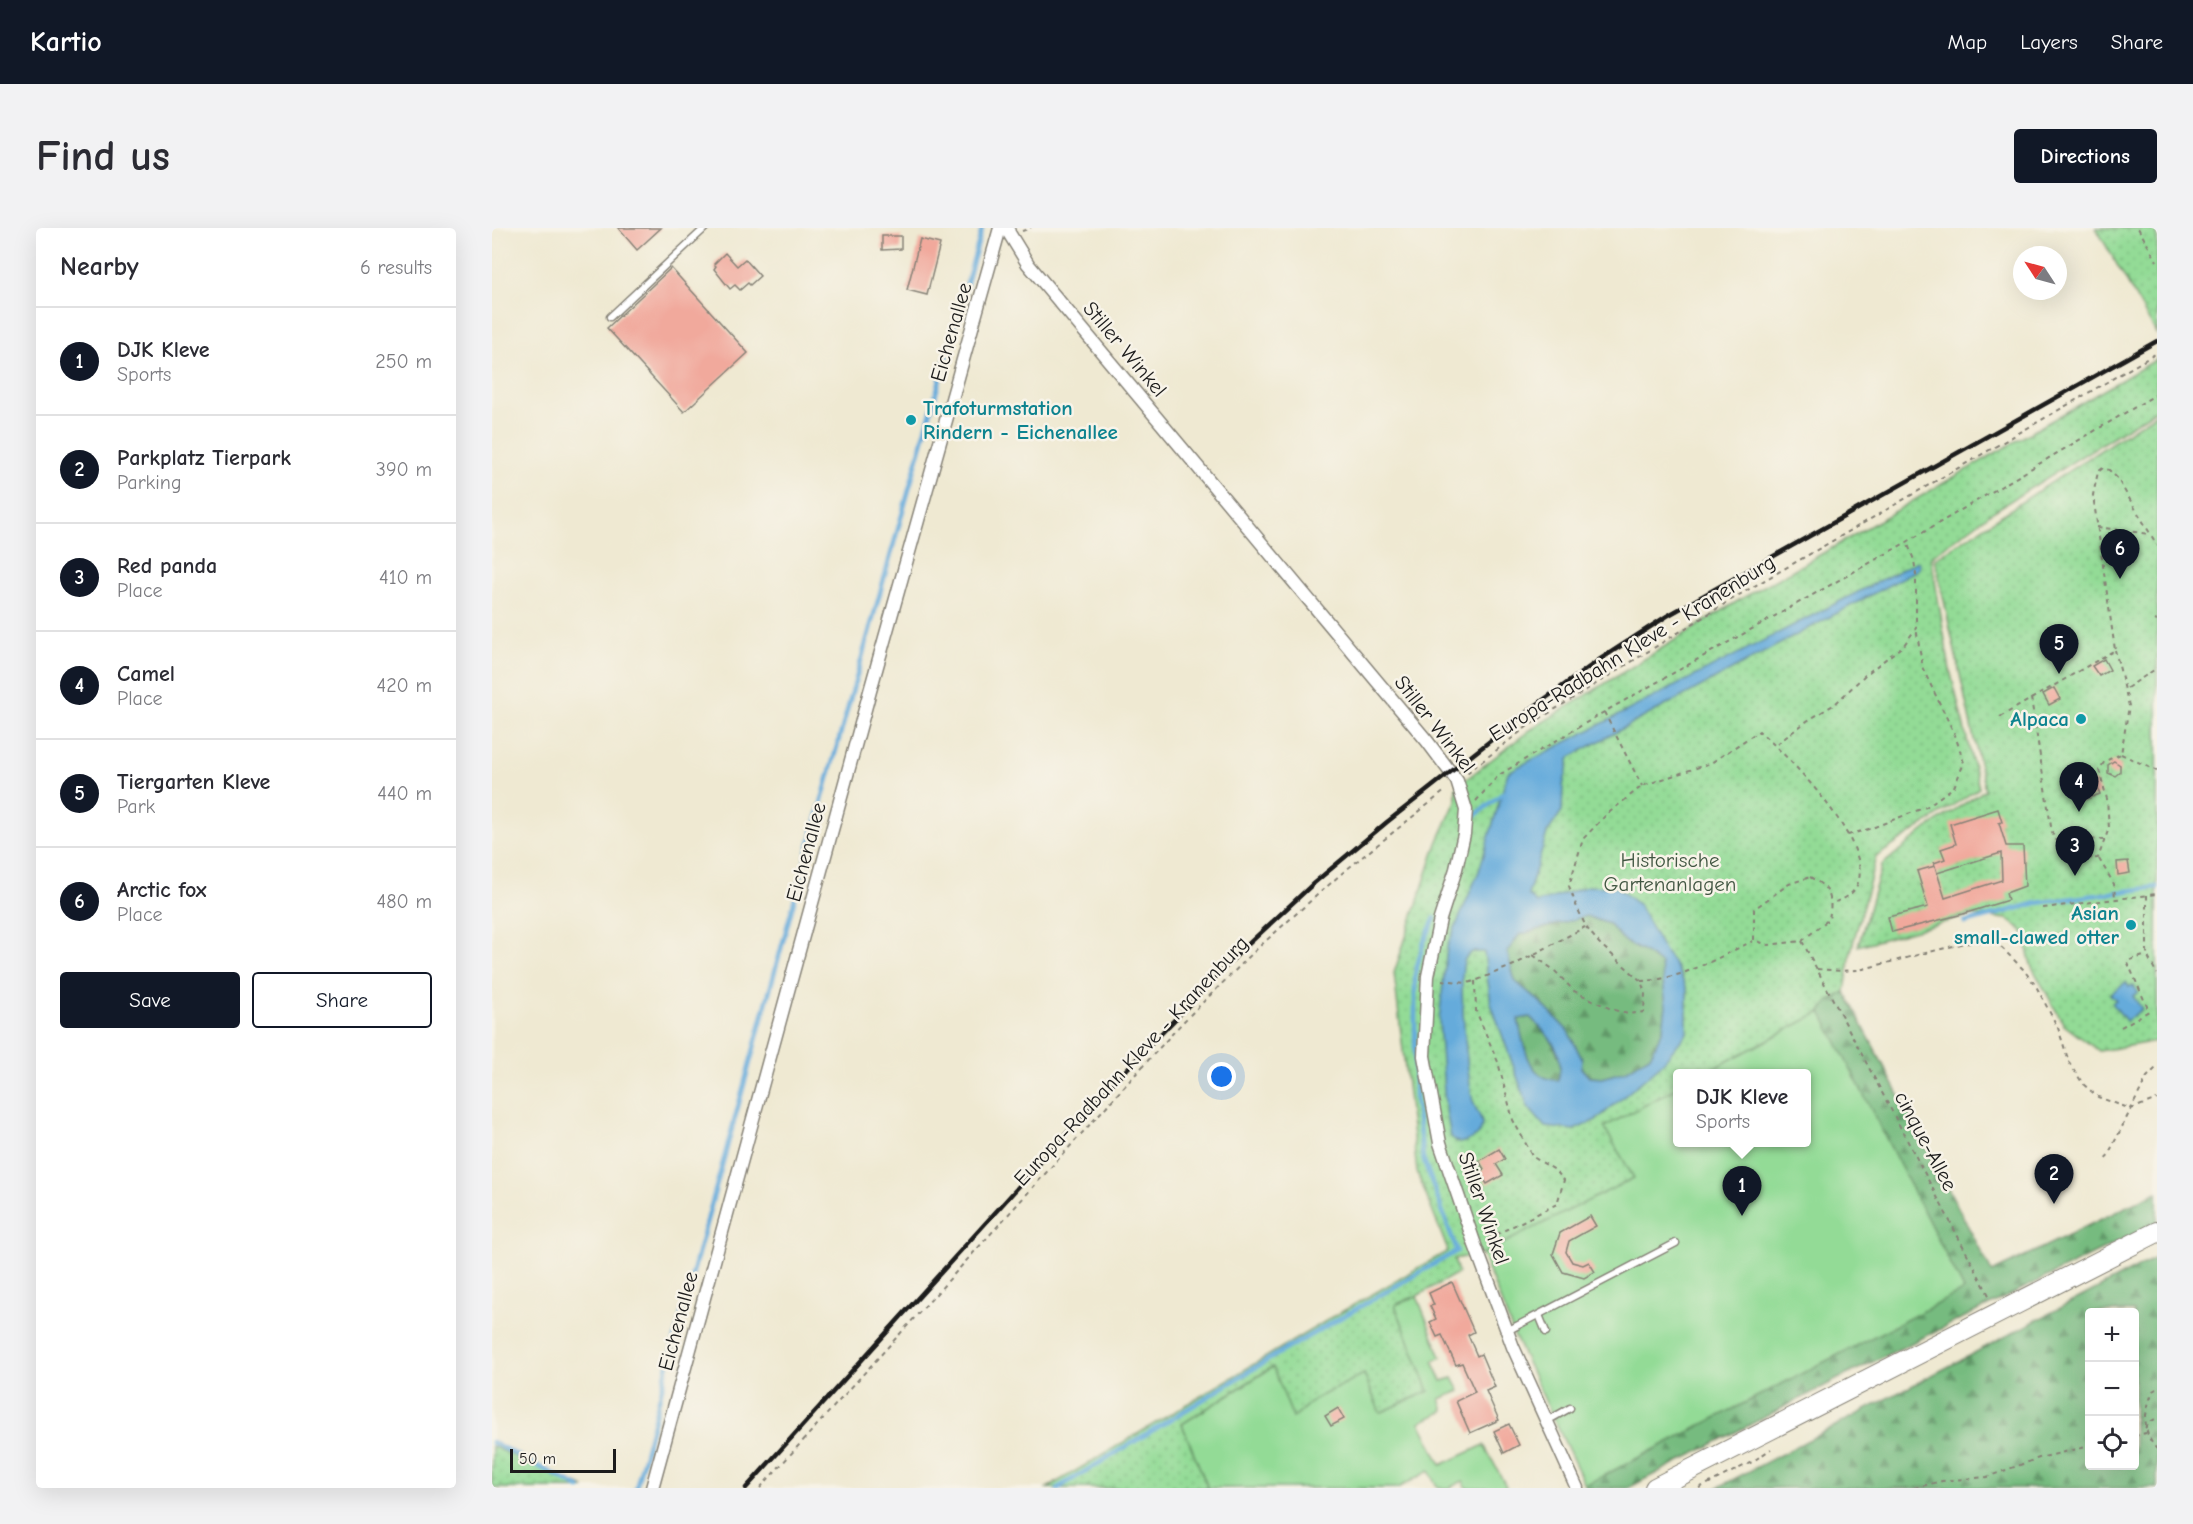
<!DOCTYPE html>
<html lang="en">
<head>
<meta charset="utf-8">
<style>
  :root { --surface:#fff; --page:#f2f2f3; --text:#2b2b33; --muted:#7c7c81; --line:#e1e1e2; --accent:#111827 }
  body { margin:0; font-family:"Comic Neue",sans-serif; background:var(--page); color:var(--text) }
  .controls { position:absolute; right:18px; bottom:18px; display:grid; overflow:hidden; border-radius:6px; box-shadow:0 6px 24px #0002 }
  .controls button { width:54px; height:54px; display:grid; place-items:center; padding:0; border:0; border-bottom:2px solid var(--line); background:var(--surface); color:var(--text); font:30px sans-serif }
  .compass { position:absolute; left:1521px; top:18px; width:54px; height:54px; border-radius:50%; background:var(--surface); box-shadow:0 6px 24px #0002; rotate:306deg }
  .scale { position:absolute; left:18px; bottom:15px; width:106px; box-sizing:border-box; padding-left:6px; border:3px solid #1c1c1c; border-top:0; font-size:16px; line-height:21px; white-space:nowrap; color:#1c1c1c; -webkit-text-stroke:4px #f7f3e8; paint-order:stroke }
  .you { position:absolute; left:730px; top:849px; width:21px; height:21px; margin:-15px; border:4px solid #fff; border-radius:50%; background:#1a73e8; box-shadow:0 0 0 9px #1a73e833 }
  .badge { display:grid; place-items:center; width:39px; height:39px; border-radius:50%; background:var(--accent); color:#fff; font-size:20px; font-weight:700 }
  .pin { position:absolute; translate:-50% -50px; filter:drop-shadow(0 2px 3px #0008) }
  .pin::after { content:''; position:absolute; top:32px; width:21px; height:18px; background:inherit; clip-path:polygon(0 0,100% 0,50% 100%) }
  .popup { position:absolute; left:1181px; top:841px; width:138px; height:78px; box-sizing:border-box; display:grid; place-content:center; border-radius:6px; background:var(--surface); filter:drop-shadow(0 2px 4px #0005); font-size:20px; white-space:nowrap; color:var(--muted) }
  .popup b { font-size:22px; color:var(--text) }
  .popup::after { content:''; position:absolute; left:50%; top:100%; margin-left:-12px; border:12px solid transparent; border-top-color:var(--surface) }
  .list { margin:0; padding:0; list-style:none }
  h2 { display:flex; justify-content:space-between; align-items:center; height:78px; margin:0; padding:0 24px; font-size:26px }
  h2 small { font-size:20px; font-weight:400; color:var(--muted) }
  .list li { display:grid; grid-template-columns:39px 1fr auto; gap:18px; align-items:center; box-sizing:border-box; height:108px; padding:0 24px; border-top:2px solid var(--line) }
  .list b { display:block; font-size:22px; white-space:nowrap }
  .list p { margin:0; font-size:20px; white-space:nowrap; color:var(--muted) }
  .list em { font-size:20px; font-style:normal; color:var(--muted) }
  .actions { display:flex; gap:12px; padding:18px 24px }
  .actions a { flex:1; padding:14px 0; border:2px solid var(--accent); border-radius:6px; text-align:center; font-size:21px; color:var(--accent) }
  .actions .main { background:var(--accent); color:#fff }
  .icon { flex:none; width:33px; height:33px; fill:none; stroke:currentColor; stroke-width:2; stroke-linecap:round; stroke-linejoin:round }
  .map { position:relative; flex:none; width:1665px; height:1260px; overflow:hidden; border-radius:6px }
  header { display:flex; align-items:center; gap:36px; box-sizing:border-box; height:84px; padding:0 30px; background:var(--accent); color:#fff }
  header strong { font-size:28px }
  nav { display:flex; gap:33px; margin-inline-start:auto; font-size:21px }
  .intro { display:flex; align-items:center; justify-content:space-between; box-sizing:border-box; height:144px; padding:0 36px }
  h1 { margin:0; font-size:42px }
  .button { padding:15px 27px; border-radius:6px; background:var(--accent); color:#fff; font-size:21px; font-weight:700 }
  main { display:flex; gap:36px; padding:0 36px }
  aside { flex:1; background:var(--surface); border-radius:6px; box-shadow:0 6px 24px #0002 }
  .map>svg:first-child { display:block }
  .grass { fill:url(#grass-dots); stroke:#587c59; stroke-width:1.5 }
  .forest { fill:url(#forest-firs); stroke:#496c4e; stroke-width:1.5; fill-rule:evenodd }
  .garden { fill:#93db96; stroke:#587c59; stroke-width:1.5 }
  .water { fill:#65abdb; stroke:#40647c; stroke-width:1.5; fill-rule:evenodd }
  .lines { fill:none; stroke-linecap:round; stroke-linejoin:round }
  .stream { stroke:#65abdb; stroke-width:4.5 }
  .building { fill:#f1a99c }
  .lane-casing { stroke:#868277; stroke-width:9 }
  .street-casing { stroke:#868277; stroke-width:15 }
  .primary-casing { stroke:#868277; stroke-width:22 }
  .path { stroke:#868277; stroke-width:2; stroke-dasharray:4.5 4.5; stroke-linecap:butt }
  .lane { stroke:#fff; stroke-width:6 }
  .street { stroke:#fff; stroke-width:12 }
  .primary { stroke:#fff; stroke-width:20 }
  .rail { stroke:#1c1c1c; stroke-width:4.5 }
  .culture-dot { fill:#0f9aa8; stroke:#f7f3e8; stroke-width:2 }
  .labels { text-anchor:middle; stroke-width:5; stroke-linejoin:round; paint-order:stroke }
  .street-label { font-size:21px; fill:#1c1c1c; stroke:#f7f3e8 }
  .culture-label { font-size:21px; font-weight:bold; fill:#0d838f; stroke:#f7f3e8; text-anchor:end }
  .park-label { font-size:21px; fill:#405541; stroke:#f7f3e8 }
</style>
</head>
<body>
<header>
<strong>Kartio</strong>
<nav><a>Map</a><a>Layers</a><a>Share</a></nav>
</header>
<div class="intro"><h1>Find us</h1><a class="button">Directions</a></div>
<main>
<aside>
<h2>Nearby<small>6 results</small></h2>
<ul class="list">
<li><span class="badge">1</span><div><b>DJK Kleve</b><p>Sports</p></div><em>250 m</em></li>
<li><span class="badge">2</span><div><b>Parkplatz Tierpark</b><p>Parking</p></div><em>390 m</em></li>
<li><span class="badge">3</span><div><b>Red panda</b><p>Place</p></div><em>410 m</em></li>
<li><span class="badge">4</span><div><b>Camel</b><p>Place</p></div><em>420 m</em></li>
<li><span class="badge">5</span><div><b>Tiergarten Kleve</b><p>Park</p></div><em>440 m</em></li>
<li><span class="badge">6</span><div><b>Arctic fox</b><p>Place</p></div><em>480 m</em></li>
</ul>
<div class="actions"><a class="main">Save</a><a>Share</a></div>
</aside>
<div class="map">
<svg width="1665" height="1260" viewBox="0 0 1665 1260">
  <defs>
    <pattern id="grass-dots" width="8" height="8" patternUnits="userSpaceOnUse" patternTransform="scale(1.5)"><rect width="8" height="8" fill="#93db96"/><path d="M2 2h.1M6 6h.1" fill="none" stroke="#7ebb81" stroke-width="1.8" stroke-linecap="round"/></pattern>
    <pattern id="forest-firs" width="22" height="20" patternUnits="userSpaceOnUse" patternTransform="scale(1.5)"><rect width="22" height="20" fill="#76bb7f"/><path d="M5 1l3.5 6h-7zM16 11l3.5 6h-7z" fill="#609767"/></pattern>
  </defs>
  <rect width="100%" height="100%" fill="#f7f3e8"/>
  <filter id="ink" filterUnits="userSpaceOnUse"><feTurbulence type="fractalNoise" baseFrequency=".0167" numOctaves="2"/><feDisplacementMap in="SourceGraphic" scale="12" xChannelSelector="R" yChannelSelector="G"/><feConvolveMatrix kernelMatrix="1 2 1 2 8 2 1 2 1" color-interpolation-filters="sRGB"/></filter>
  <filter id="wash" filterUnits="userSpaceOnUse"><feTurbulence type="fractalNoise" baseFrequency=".008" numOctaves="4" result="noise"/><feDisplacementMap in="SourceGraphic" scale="24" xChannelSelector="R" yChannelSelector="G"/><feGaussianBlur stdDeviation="1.35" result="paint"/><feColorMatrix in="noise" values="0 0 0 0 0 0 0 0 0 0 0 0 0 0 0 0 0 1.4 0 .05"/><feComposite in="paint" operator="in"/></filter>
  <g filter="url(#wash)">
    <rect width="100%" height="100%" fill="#efe9d2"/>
    <g class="grass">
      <path d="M1604,0H1665V107L1659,96Z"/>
      <path d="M1665,131V181L1502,283L1439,329L1458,442L1487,560L1384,629L1359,723L1353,764L1336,774L1329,784L1213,845L1186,846L1185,860L1113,899L1142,950L990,1026L962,1031L966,1045L925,1068L903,1077L937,1163L888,1185L872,1146L821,1172L801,1190L780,1139L690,1196L716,1260H555L844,1087L956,1023L925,944L902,745L945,615L964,573V559L1038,502L1249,371L1333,324Z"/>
      <path d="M1665,185V813L1607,823L1572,797L1539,737L1531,703L1515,691L1479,687L1366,718L1390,637L1435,600L1493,562L1443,331Z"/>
      <path d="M0,1218L93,1260H0Z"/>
    </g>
    <g class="forest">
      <path d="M1094,688L1117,696L1133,714L1152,724L1169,736L1174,778L1171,801L1159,827L1134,843L1110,850L1097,849L1089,839L1090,831L1076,803L1048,774L1023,753L1015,724L1027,707Z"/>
      <path d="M1353,764L1500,1044L1665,964V995L1346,1151L1136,1260H1095L1093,1257L1472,1062L1329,784L1336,774Z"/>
      <path d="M1038,789L1058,810L1070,836L1066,852C1036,853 1031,815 1026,791Z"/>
      <path d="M1665,1029V1260H1225ZM1642,1084V1238H1598V1084Z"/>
    </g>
    <g class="garden">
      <path d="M1329,784L1472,1062L1093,1257L1023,1109L990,1026L1142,950L1112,899L1185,860L1186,914H1314V846L1213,845Z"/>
      <path d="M925,1068L949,1129L941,1133L950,1153L961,1150L968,1163L948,1171L952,1183L928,1194L949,1237L992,1217L1014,1258L1011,1260H975L971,1253L957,1260H946L937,1243L906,1260H716L690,1196L781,1139L801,1190L821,1172L872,1146L888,1185L937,1163L903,1077Z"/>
    </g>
    <g class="water">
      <path d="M1426,333L1428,336L1427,341L1078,529L1071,558L1070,583L1055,605L1036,667L1045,675L1096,658L1124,659L1147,677L1171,721L1185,740L1195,761V805L1168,838L1104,892L1082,902L1053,899L1036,879L999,776L992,724H980C978,725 974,729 973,731C965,748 976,846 980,869C981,878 989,887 990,895C990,908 977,913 967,915L959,909L953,877L947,793L955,719L987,643L1016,544ZM1094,688L1117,696L1133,714L1152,724L1169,736L1174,778L1171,801L1159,827L1134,843L1110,850L1097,849L1089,840L1090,831L1076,803L1048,774L1023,753L1015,724L1027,707ZM1038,789C1057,808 1074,823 1066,852C1036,853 1031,815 1026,791Z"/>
      <path d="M1634,754L1637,759L1640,757L1646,764L1641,768L1650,781L1634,793L1620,775L1624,772L1618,766Z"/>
    </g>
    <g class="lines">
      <g class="stream">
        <path d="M984,587L1016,561"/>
        <path d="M1473,695L1545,675L1665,659"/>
        <path d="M0,1214L88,1260"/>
        <path d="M144,1260L183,1110L314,629L490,1"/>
        <path d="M566,1260L789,1124L965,1023L931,930L923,868V746L931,716L943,690"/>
      </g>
    </g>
    <g id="blocks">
      <g class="building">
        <path d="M126,0H169L145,22Z"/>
        <path d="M390,8H409V21L390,22Z"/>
        <path d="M428,11L448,16L435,67L415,62Z"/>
        <path d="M233,25L245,38L253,31L268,48L258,57L256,55L248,62L243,57L238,61L222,41L224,38L222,36Z"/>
        <path d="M179,40L256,125L192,184L115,100Z"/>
        <path d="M1612,431L1618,442L1607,448L1600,438Z"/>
        <path d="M1562,460L1568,471L1557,477L1551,466Z"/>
        <path d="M1622,533L1628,537V544L1623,548L1616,545V537Z"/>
        <path d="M1603,553L1608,566L1593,572L1588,559Z"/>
        <path d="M1506,581L1510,594L1507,595L1514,618H1531L1533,658L1514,665L1516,672L1471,686L1400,704L1396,689L1436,679L1425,643L1443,638L1453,670L1510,652L1509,625L1445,645L1442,635L1453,631L1449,621L1464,616L1458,596Z"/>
        <path d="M1636,633L1638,645L1626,647L1625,634Z"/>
        <path d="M1007,921L1013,931L1004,936L1011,947L995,956L987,944L992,941L987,933Z"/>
        <path d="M1098,988L1104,998L1077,1013L1074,1024L1080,1034L1091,1037L1097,1034L1103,1044L1092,1050L1071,1044L1061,1026L1068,1005Z"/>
        <path d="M960,1054L982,1104L976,1107L985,1128L989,1126L1003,1159L994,1163L1007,1192L978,1205L964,1173L983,1164L970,1135L964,1137L950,1107L945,1109L938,1094L944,1091L938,1078L942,1077L937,1065Z"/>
        <path d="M846,1180L852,1191L839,1198L833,1188Z"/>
        <path d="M1017,1196L1027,1217L1012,1225L1002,1203Z"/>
      </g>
    </g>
  </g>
  <g filter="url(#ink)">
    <use href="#blocks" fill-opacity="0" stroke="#868277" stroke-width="1.5"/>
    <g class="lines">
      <g class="lane-casing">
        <g id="lane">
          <path d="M118,89L213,0"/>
          <path d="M1047,1087L1054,1104"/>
          <path d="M1015,1103L1184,1015"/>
          <path d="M1055,1193L1078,1180"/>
        </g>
      </g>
      <g class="street-casing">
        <g id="street">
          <path d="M516,0L517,5L536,36L935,513L965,553L974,582L972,606L964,641L948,691L936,748L932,828L948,915L983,1017L1021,1119L1085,1260"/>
          <path d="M160,1260L378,463L508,0"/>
        </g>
      </g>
      <g class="primary-casing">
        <path id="primary" d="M1163,1260L1665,1004"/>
      </g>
      <g class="path">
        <path d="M1646,0L1665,33"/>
        <path d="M530,3L539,0"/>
        <path d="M1605,299L1658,306"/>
        <path d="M1663,392L1665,393"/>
        <path d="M1635,460L1665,440"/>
        <path d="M1539,470L1560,605L1565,613L1596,611L1613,612"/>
        <path d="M1112,484L1150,558"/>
        <path d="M1508,489L1623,422L1601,267L1606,244L1611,240L1617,242L1625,250L1665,317"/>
        <path d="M1285,516L1315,493L1343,476L1373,447L1412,417L1424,400V347L1422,332L1415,314"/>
        <path d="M1629,526L1665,543"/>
        <path d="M975,545L1036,498L1247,367L1665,125"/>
        <path d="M984,573L1007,547L1112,484L1415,314L1665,166"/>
        <path d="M1356,607L1380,600L1434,579L1462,559L1472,535L1463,507L1431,441L1424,400"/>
        <path d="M1596,611L1600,624L1599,631"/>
        <path d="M1607,631L1622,656L1623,671"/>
        <path d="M1585,632L1606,630L1617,600L1615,571L1607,542L1613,533L1629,526L1637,478L1623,422"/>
        <path d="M1318,649C1338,660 1341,668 1337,691L1310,713L1276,717L1262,712V681L1297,656Z"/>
        <path d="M1655,667V727L1665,746"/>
        <path d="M1551,680L1665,666"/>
        <path d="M1310,713L1499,1071"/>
        <path d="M1041,727L1062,742L1082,763L1119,781L1136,786L1152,784L1153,765L1149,753L1107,715L1094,699L1084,677L1077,658L1091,611L1114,587L1150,558L1219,535L1267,503C1296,528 1423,653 1340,675"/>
        <path d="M1325,741L1349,743L1367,742L1469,716L1496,713L1509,719L1531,741L1544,758L1566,800L1577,834L1591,856L1606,869L1639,881L1665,871"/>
        <path d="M950,752L975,755L983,753L1022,737L1093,699"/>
        <path d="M983,753L984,783L1006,834L1021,892L1041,929L1063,942L1072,952L1065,976L995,1011"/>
        <path d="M1149,753C1189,752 1225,730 1261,713"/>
        <path d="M1629,799L1657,783L1635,733L1655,727"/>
        <path d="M1614,931L1655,849L1665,839"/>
        <path d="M1665,1161L1661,1163C1653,1183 1648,1203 1665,1221"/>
        <path d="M1653,1200L1658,1194L1665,1190"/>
        <path d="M1642,1208L1654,1205"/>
        <path d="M268,1260L690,795L769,717L849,646L954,562"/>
        <path d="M1207,1260L1260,1234L1279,1221"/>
        <path d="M1422,1260L1450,1253L1495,1249L1547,1230L1598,1218"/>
      </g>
      <use href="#lane" class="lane"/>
      <use href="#street" class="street"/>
      <use href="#primary" class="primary"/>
      <path class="rail" d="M254,1260L604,873L749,723L822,655L895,594L1040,480L1107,432L1175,388L1665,113"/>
    </g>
  </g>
  <g class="culture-dot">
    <circle cx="419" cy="192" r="6"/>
    <circle cx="1589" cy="491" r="6"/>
    <circle cx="1639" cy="697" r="6"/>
  </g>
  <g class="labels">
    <g class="street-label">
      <text transform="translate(459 104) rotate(-74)" y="7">Eichenallee</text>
      <text transform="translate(633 121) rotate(50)" y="7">Stiller Winkel</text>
      <text transform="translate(1140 420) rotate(-32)" y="7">Europa-Radbahn Kleve - Kranenburg</text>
      <text transform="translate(943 496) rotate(52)" y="7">Stiller Winkel</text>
      <text transform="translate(314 624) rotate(-75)" y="7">Eichenallee</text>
      <text transform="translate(639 833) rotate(-47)" y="7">Europa-Radbahn Kleve - Kranenburg</text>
      <text transform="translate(1434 913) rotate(62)" y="7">cinque-Allee</text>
      <text transform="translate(992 980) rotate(71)" y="7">Stiller Winkel</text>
      <text transform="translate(186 1093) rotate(-75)" y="7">Eichenallee</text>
    </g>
    <g class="culture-label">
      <text x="431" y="187" text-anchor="start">Trafoturmstation<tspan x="431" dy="24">Rindern - Eichenallee</tspan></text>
      <text x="1577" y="498">Alpaca</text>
      <text x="1627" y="692">Asian<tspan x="1627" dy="24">small-clawed otter</tspan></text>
    </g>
    <g class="park-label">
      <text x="1178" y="639">Historische<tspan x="1178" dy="24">Gartenanlagen</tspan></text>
    </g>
  </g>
</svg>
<div class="controls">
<button>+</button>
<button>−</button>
<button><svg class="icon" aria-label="locate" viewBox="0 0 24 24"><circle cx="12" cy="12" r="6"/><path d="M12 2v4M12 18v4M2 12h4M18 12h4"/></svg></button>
</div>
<svg class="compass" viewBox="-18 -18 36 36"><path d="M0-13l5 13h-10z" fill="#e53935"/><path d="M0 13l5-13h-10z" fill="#7c7c81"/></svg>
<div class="scale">50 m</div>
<div class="you"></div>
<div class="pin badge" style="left:1250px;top:988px">1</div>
<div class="popup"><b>DJK Kleve</b>Sports</div>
<div class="pin badge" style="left:1562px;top:976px">2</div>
<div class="pin badge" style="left:1583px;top:648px">3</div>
<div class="pin badge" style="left:1587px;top:584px">4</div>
<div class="pin badge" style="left:1567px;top:446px">5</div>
<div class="pin badge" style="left:1628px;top:351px">6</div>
</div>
</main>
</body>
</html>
